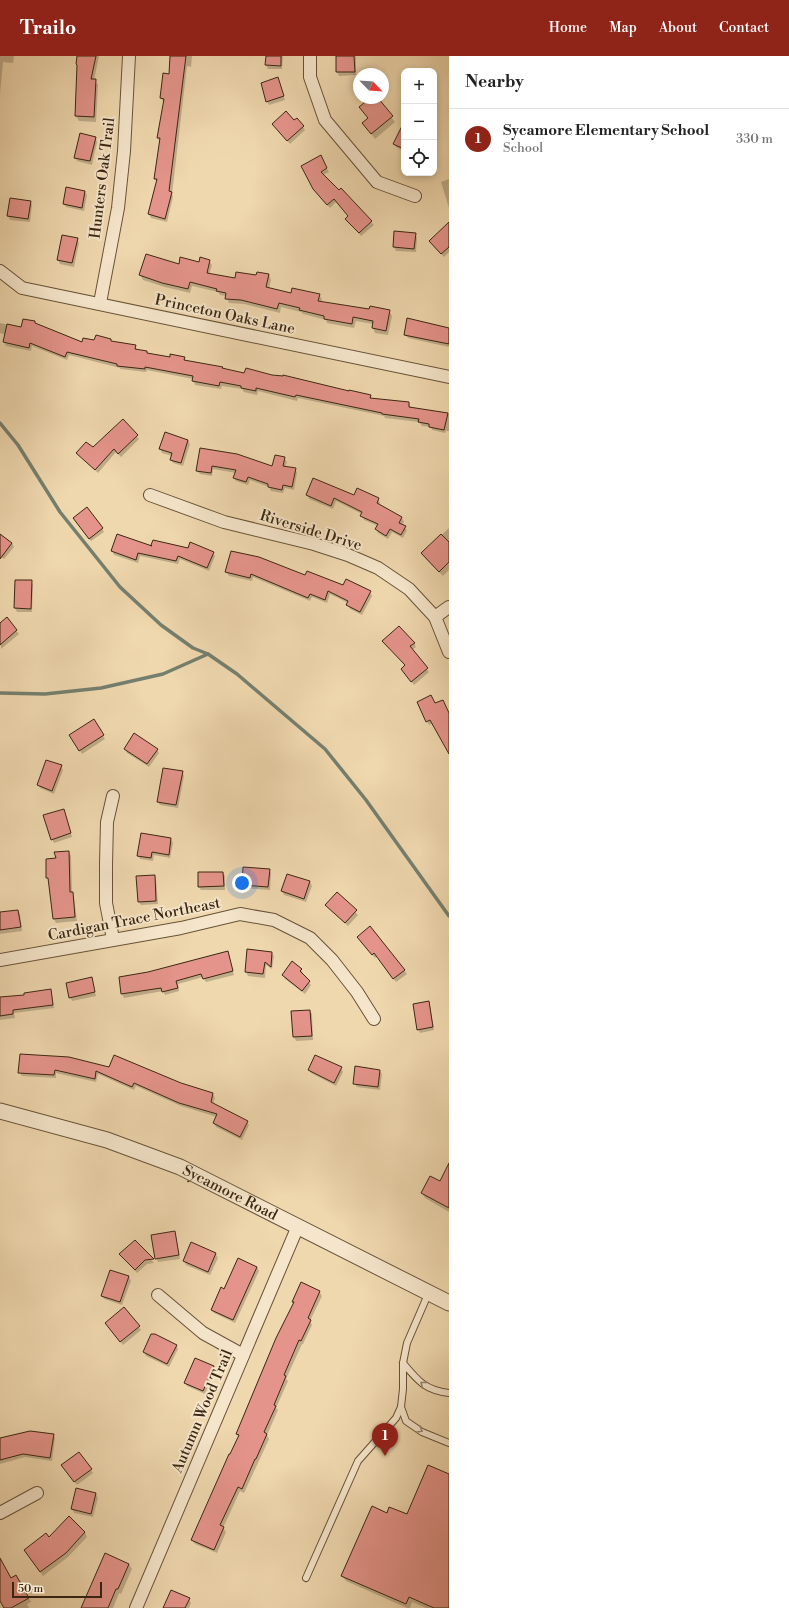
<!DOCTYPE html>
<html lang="en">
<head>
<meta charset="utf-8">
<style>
  :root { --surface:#fff; --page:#f6f6f6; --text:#222; --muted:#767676; --line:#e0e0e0; --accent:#8f2418 }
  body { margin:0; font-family:"Libre Bodoni",serif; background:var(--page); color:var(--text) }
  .controls { position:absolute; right:12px; top:12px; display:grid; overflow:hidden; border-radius:8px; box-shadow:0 2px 6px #0003 }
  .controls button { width:36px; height:36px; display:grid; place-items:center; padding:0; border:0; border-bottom:1px solid var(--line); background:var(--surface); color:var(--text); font:20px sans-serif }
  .compass { position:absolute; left:353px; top:12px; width:36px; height:36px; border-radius:50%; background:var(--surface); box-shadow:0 2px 6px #0003; rotate:115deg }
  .scale { position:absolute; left:12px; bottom:10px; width:90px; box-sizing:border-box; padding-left:4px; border:2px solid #3b2711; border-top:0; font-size:11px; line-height:14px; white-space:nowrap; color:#3b2711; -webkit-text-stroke:3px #f5e5ca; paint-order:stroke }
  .you { position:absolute; left:242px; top:827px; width:14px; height:14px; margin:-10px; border:3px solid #fff; border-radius:50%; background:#1a73e8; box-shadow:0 0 0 6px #1a73e833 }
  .badge { display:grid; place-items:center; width:26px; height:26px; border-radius:50%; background:var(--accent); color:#fff; font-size:13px; font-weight:700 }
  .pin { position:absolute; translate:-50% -33px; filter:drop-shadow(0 1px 2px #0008) }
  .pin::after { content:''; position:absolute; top:21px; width:14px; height:12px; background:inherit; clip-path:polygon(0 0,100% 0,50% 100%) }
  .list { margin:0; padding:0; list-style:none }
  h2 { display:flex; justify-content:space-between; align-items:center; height:52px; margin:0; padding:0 16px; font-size:17px }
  h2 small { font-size:13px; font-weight:400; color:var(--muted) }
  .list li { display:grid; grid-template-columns:26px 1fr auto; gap:12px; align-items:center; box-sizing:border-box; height:60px; padding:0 16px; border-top:1px solid var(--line) }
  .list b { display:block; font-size:15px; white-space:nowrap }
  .list p { margin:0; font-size:13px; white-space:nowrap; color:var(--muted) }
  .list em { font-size:13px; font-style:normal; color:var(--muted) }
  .icon { flex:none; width:22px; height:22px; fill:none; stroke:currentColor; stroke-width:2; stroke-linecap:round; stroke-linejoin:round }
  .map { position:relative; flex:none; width:449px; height:1552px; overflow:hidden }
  header { display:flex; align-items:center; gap:24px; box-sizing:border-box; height:56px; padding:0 20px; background:var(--accent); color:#fff }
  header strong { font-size:19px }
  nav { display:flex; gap:22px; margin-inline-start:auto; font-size:14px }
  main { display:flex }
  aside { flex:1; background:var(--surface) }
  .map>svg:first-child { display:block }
  .shadow { fill:#0003 }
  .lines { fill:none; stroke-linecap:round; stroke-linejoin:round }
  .stream { stroke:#747f6e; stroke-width:3.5 }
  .building { fill:#e5948b; stroke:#3b2711 }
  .service-casing { stroke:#685338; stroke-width:8 }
  .minor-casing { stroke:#685338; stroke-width:14 }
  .tertiary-casing { stroke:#685338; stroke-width:17 }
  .service { stroke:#f5e5ca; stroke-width:6 }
  .minor { stroke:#f5e5ca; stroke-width:12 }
  .tertiary { stroke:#f5e5ca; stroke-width:15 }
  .oneway { stroke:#98866e }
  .labels { text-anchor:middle; stroke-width:4; stroke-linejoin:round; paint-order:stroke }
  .street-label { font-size:15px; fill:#3b2711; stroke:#f5e5ca }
</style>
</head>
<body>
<header>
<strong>Trailo</strong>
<nav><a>Home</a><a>Map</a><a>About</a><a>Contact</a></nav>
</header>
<main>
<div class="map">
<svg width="449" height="1552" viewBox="0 0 449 1552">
  <rect width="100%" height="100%" fill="#efd7ae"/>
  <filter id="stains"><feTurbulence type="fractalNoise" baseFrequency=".005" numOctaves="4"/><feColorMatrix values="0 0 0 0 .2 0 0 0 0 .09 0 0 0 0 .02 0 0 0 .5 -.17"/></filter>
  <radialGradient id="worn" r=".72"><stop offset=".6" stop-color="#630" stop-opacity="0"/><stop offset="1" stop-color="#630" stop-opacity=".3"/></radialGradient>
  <g class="shadow">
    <path d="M0,0H14L13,7L3,6L0,38Z"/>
    <path d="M78,0H99L94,24L98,29L96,66L79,65L76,60Z"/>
    <path d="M171,0H192L191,11L187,10L172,138L173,141L167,166L151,162L149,158L157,126L155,123L160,86L158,82L164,47L161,42L169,19Z"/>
    <path d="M267,0H283L282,13H268L266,9Z"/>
    <path d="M337,0H356V19L339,20L337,16Z"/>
    <path d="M278,23L285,44L269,49L267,45Z"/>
    <path d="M372,42H376L395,66L375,83L363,67L369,63L361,52Z"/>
    <path d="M294,65L303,71L305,74L290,88L273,68Z"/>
    <path d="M404,68V95L396,91L394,88Z"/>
    <path d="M95,82L97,86L92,109L77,105L75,101Z"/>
    <path d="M320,101L329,116L323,119L374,169L361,180L348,166L346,163L349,160L336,146L330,152L316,137L302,110Z"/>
    <path d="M449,123V152L441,126Z"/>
    <path d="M85,136L87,139L84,155L66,151L64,148Z"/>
    <path d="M30,145L32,149L30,166L10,164L8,160Z"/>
    <path d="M449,168V196L444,201L430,186Z"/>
    <path d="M415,178L417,182L416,196L396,195L394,191Z"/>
    <path d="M77,183L79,187L74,211L60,208L58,204Z"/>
    <path d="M209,205L212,209L209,219L236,223L257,220L258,217L269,219L271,224L269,233L292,239H319L322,243L321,246L370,255H389L392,260L388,279L375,277L373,272V268L356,265L354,272L327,267L326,264L303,258L301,256L281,251L280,257L244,248L229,247L226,240L220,239L218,236L192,230L190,237L165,231L143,224L140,219L179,210Z"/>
    <path d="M0,267L22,272L35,268L83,287L112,286L135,290L137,294L147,295L148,298L171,302H184L186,305L222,312L223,313L245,318L272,320L349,337L370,339L372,343L409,347L411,353L449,358V375H446L445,377L432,374L431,371L422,370L419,366L385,362L384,360L298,342L297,345L258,335L257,339L244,336L242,333L222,330L221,333L195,329L193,323L147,314L146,316L120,313V312L69,299L67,304L32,290L31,295L6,290L4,286L6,279L0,277Z"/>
    <path d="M449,273V291L408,282L405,279Z"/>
    <path d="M123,365L139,383L121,401L116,396L98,417L78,397L93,393Z"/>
    <path d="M188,384L190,388L183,410L173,407L171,404L172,400L162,397L160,393Z"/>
    <path d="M201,393L273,411L284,402L287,406L285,411L295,413L297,417L294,434L285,432L283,437L271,435L269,431L250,424L248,429L236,425L234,422L236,417L213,413L212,420L200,418L197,415Z"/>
    <path d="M307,439L378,443L380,447L379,449L402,462L404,466L402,469L407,474L403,482L392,476L388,483L378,477L376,473L378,470L364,464L362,460V458L336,445L333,453L309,443Z"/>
    <path d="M76,466L102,472L104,476L91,485Z"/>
    <path d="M449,472V514L443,520L425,502L422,498Z"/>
    <path d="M0,479L12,487L14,491L4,503L0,500Z"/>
    <path d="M153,492L213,497L215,500L209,515L180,503L178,508L140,500L138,507L114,499L112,495Z"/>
    <path d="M226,516L306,521L370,536L372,540L362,559L350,553L348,549V547L330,538L327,547L312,541L310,545L253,521L252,525L229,520Z"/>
    <path d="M15,525H31L33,529L32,556H17L15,552Z"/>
    <path d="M7,563L19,578L1,593L0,568Z"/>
    <path d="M384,586L414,587L416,591L412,594L429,616L414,629L404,617L406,610Z"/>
    <path d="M435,649L449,658V696L433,667L429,669L427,665Z"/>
    <path d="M94,665L105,683L82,698L71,679Z"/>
    <path d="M125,693H157L159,697L149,711L127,697Z"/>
    <path d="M61,710L63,714L54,738L40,732L38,729Z"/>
    <path d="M182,716L184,720L178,752L160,749L158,746Z"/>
    <path d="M65,758L72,781L54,787L52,783Z"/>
    <path d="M171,783L173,787L170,802L154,799L153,805L140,803L138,799Z"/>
    <path d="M69,796L71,800L72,837L74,841L77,865L56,867L54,863L50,826L47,821L58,803Z"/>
    <path d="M269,814L271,817L270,834L245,832L243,828Z"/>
    <path d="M223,817L225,820V834H201L199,831Z"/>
    <path d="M287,819L310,826L312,830L306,846L284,839L282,835Z"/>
    <path d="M154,820L156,823L158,848L141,849L139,846Z"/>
    <path d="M337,837L358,859L348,870L326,849Z"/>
    <path d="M18,855L20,858L22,875L0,878V857Z"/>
    <path d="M370,871L407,918L396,926L377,900L375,902L360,885Z"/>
    <path d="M248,894L272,897L274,900L272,913L266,909L265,922L248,920L246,916Z"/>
    <path d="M227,896L234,919L206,926L203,921L178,928L179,935L165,939L163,935L124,942L122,938L120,922L148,917Z"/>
    <path d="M301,914L303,917L302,918L311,929L305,938L285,923L283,919Z"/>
    <path d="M91,922L96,940L72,945L70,941Z"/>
    <path d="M50,934L52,938L54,952L14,957L15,962L0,964V942L26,940Z"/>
    <path d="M428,947L430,950L434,974L420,977L418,973Z"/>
    <path d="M310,955L312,958L313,984L296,985L294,981L292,956Z"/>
    <path d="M20,1000L181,1028L213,1038L215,1042L213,1048L247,1066L249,1069L242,1084L216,1071L214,1067L217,1061L181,1050L136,1030L134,1034L98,1018L96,1026L56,1017V1022L22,1020L20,1017Z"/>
    <path d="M341,1012L343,1016L336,1030L311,1017L309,1014Z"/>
    <path d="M380,1015L382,1018L380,1034L357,1031L354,1027Z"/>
    <path d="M449,1124V1156L425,1142L422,1137L440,1126Z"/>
    <path d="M174,1176L176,1180L180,1203L158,1206L156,1202Z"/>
    <path d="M135,1185L154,1207L147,1208L137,1217L121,1199Z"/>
    <path d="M192,1187L216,1198L218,1202L210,1219L186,1209L184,1205Z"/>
    <path d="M257,1211L259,1215L235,1267L214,1257L212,1254L225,1234Z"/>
    <path d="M129,1221L131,1225L122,1249L104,1243L102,1240Z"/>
    <path d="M319,1235L322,1240L310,1265L312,1269L303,1288H302L286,1323L288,1325L276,1352L278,1354L267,1379L269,1383L244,1437L240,1435L223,1472L226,1476L217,1497L195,1488L192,1484L239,1381L237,1378L294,1247L293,1246Z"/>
    <path d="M124,1252L141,1274L123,1289L106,1267Z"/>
    <path d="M176,1289L178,1293L169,1311L146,1300L144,1296Z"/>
    <path d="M213,1311L215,1314L205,1338L187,1330L185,1327Z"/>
    <path d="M53,1379L55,1382L52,1405L25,1401L0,1408V1383Z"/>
    <path d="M79,1397L93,1417L77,1429L65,1413Z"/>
    <path d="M449,1419V1552H426L412,1546L410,1552H407L346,1525L342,1520L387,1458L407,1460Z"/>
    <path d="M77,1434L96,1438L98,1442L93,1461L74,1457L72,1453Z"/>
    <path d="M85,1476L87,1481L68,1501L43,1520L28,1499Z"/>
    <path d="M0,1504L10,1523L16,1520L31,1546L27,1548L29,1552H6L0,1541Z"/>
    <path d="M129,1508L132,1513L121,1538L119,1537L113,1552H82Z"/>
    <path d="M189,1543L191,1547L189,1552H164Z"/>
  </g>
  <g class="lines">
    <g class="stream">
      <path d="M0,367L18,389L60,456L120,531L161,569L193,592L208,598L237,618L325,693L366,744L449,860"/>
      <path d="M0,637L45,638L101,632L163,618L208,598"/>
    </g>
  </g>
  <g class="building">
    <path d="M77,0H96L91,23H96L94,61L75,60L77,9L76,8Z"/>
    <path d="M170,0H186L169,135L172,136L165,163L148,158L157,123H154L160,82H157L164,43L160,42L163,17L169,18Z"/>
    <path d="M266,0H281V10L265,9Z"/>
    <path d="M336,0H354L355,16H336Z"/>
    <path d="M278,21L284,40L266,46L261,27Z"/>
    <path d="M370,42H378L393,60L371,78L362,67L368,62L359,51Z"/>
    <path d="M286,55L294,64L297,62L304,70L287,85L272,68Z"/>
    <path d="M404,66V93L393,88Z"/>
    <path d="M80,77L96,81L90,105L74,102Z"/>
    <path d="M321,99L327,112L321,116L339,134L341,132L372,165L359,177L345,163L348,160L334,143L327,149L313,133L301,110Z"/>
    <path d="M66,131L85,135L82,152L63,148Z"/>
    <path d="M10,142L31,145L28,163L7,160Z"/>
    <path d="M449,166V191L441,198L429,185Z"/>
    <path d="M394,175L416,177L414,193L393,191Z"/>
    <path d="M62,179L78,182L72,207L57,204Z"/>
    <path d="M146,198L179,208L180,201L199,206L200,201L210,204L207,217L235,222L236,216L256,219L257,216L269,218L266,231L291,237L292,232L320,238L318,245L369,253L370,250L390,254L386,275L372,272L373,265L353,261L352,268L324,263V260L299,254L300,252L279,247L277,253L241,244L225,243L226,237L216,235L217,233L190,226L188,233L162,227L139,219Z"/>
    <path d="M407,262L449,272V288L404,279Z"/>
    <path d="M23,263L35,265V267L82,286L83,282L94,284L96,279L111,283V285L136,289L135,293L147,295V297L170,301V298L185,301L184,304L223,311L222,312L244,317L246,312L272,319L283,320V319L349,335V334L371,339L370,342L409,346V351L448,357L444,374L429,371V368L418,366L419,363L382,358V357L296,339L295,341L256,332V335L241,332V330L220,326L219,330L192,325L193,320L145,311V313L117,310V308L67,296L65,301L30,287L29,292L3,286L7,268L21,271Z"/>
    <path d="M123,363L138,379L118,398L114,393L95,414L76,397L86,386L93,391Z"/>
    <path d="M165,376L188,384L181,407L170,404L172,397L159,393Z"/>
    <path d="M200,392L237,398L272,410L275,399L285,401L283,410L296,412L292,431L283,429L282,434L268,431V428L248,421L246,426L233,422L236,414L212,410L211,417L196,415Z"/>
    <path d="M313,422L354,439L357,432L379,442L377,447L402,461L399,467L406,470L401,479L390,473L386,480L375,473L378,468L360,460L362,456L334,442L331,450L306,439Z"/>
    <path d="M87,451L103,472L89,483L73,462Z"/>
    <path d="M0,478L12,487L0,503Z"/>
    <path d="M117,478L152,490L151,489L153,484L188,492L190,486L214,496L207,512L178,500L176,505L138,497L136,504L111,495Z"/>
    <path d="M441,478L449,486V506L439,516L421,497Z"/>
    <path d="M231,495L259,501L305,519L307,515L343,529L346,523L371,535L360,556L346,549L348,545L328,535L325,544L310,538L308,542L251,518L250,522L225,516Z"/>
    <path d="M15,524H32L31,553L14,552Z"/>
    <path d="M7,561L17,574L0,589V567Z"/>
    <path d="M399,570L415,587L410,590L428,612L411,626L401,613L405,609L382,585Z"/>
    <path d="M431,639L435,647L443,644L449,657V698L430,664L426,666L417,646Z"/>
    <path d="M94,663L104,679L79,695L69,679Z"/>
    <path d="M134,677L158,693L147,708L124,693Z"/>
    <path d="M46,704L62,709L52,735L37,729Z"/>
    <path d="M163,712L183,715L176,749L157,746Z"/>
    <path d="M64,753L71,777L51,784L43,759Z"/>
    <path d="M141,777L171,782L169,799L152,796L151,802L137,800Z"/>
    <path d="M69,795L70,836H73L75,861L53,863L48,822H46V803L56,802L54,796Z"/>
    <path d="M243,811L270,813L268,831L242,829Z"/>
    <path d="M198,816H223L224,830L198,831Z"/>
    <path d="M287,818L310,825L304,843L281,835Z"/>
    <path d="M155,819L156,845L138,846L136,820Z"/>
    <path d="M337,836L357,854L345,867L325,849Z"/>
    <path d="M18,854L21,871L0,874V856Z"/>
    <path d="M370,870L405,914L393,923L374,897L372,899L357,881Z"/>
    <path d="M247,893L272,896L271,911L265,906L263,918L245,916Z"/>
    <path d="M228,895L233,915L203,923L201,918L176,925L178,932L162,936L161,932L121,938L119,921L148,916Z"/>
    <path d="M292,905L302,913L300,915L310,925L302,935L282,919Z"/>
    <path d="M92,921L95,936L69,942L66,927Z"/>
    <path d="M51,933L53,949L13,954V958L0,960V941L24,939V937Z"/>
    <path d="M429,945L433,971L417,974L413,948Z"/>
    <path d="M310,954L312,980L293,981L291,955Z"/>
    <path d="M20,998L69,1001L109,1011L114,999L181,1027L213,1037L211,1046L248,1065L240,1081L213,1067L217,1058L179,1047L134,1027L132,1031L96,1015L95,1023L55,1014L54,1019L18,1017Z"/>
    <path d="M315,999L342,1011L334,1027L308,1014Z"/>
    <path d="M355,1010L380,1014L378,1031L353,1028Z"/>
    <path d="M449,1107V1152L421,1137L430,1120L440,1125Z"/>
    <path d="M175,1175L179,1199L155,1203L151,1179Z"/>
    <path d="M135,1184L154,1203L145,1204L135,1214L119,1198Z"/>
    <path d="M191,1186L216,1197L208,1216L183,1205Z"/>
    <path d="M238,1202L257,1211L233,1264L211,1254L221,1231L224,1233Z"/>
    <path d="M110,1214L129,1220L120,1246L101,1240Z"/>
    <path d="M301,1226L320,1235L308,1262L311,1264L301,1285L299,1284L284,1319L286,1320L274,1349L276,1350L264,1376L267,1378L256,1403H255L242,1433L238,1431L220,1469L224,1471L214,1494L191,1484L229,1398H230L239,1379L236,1378L276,1282L294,1246H292Z"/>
    <path d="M124,1251L140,1270L120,1286L105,1267Z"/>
    <path d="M151,1278H155L177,1289L167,1308L143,1296Z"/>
    <path d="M195,1302L214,1310L203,1335L184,1327Z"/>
    <path d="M30,1375L54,1378L50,1402L23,1398L0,1404V1382Z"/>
    <path d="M79,1396L92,1413L74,1426L61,1409Z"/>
    <path d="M428,1409L449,1418V1552H434L409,1541L406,1548L341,1520L372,1450L387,1457L389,1451L407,1458Z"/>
    <path d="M76,1432L96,1437L91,1458L71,1453Z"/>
    <path d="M69,1460L85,1476L66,1497L40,1516L24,1494L46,1477L49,1481Z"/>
    <path d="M105,1497L129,1508L118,1533H116L108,1552H81Z"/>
    <path d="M0,1502L11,1522L16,1519L29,1542L11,1552H4L0,1545Z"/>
    <path d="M171,1534L190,1542L185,1552H163Z"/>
  </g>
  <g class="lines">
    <g class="service-casing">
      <g id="service">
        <path d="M403,1307C418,1325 425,1334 449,1337"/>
        <path d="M401,1351L406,1365L422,1376L449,1387"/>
        <path d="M306,1522L358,1405L396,1362L401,1351L403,1333V1307L407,1287L429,1236"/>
      </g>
    </g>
    <g class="minor-casing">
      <g id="minor">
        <path d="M310,0V21L325,64L377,126L415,140"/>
        <path d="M0,215L22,232L449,321"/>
        <path d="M100,247L118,152L124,95L129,0"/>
        <path d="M150,439L224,466L314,488L348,499L378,512L409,533L435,561L449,596"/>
        <path d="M435,561L449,551"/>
        <path d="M113,883L106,847V808L107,766L113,740"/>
        <path d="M0,904L181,872L240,858L274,864L310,882L332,904L357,936L374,963"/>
        <path d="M158,1239L203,1277L243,1299"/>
        <path d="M0,1457L37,1437"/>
        <path d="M136,1552L298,1170"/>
      </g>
    </g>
    <g class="tertiary-casing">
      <g id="tertiary">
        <path id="s1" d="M0,1055L107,1084L180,1111L449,1247"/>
      </g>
    </g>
    <use href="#service" class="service"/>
    <use href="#minor" class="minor"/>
    <use href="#tertiary" class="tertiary"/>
  </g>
  <defs><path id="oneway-chevron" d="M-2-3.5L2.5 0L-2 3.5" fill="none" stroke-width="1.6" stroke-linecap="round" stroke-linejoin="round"/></defs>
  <g class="oneway">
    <use href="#oneway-chevron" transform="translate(423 1328) rotate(-143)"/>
    <use href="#oneway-chevron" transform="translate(420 1374) rotate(31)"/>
  </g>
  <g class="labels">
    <g class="street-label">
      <text transform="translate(102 122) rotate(-83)" y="5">Hunters Oak Trail</text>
      <text transform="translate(225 258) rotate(12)" y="5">Princeton Oaks Lane</text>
      <text transform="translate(311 474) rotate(17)" y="5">Riverside Drive</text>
      <text transform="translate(134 863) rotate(-11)" y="5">Cardigan Trace Northeast</text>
      <text dy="5" stroke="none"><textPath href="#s1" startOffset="245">Sycamore Road</textPath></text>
      <text transform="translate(202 1355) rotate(-67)" y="5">Autumn Wood Trail</text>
    </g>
  </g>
  <rect width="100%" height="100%" filter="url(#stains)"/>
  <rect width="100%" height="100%" fill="url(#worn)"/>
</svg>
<div class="controls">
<button>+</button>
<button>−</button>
<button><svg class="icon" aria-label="locate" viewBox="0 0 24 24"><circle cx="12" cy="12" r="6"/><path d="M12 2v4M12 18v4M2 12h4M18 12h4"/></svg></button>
</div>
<svg class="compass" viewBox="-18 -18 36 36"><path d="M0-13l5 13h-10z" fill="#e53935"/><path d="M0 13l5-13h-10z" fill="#767676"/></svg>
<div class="scale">50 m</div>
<div class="you"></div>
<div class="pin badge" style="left:385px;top:1400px">1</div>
</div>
<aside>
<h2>Nearby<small></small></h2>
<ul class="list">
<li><span class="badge">1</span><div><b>Sycamore Elementary School</b><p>School</p></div><em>330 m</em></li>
</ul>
</aside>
</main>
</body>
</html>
